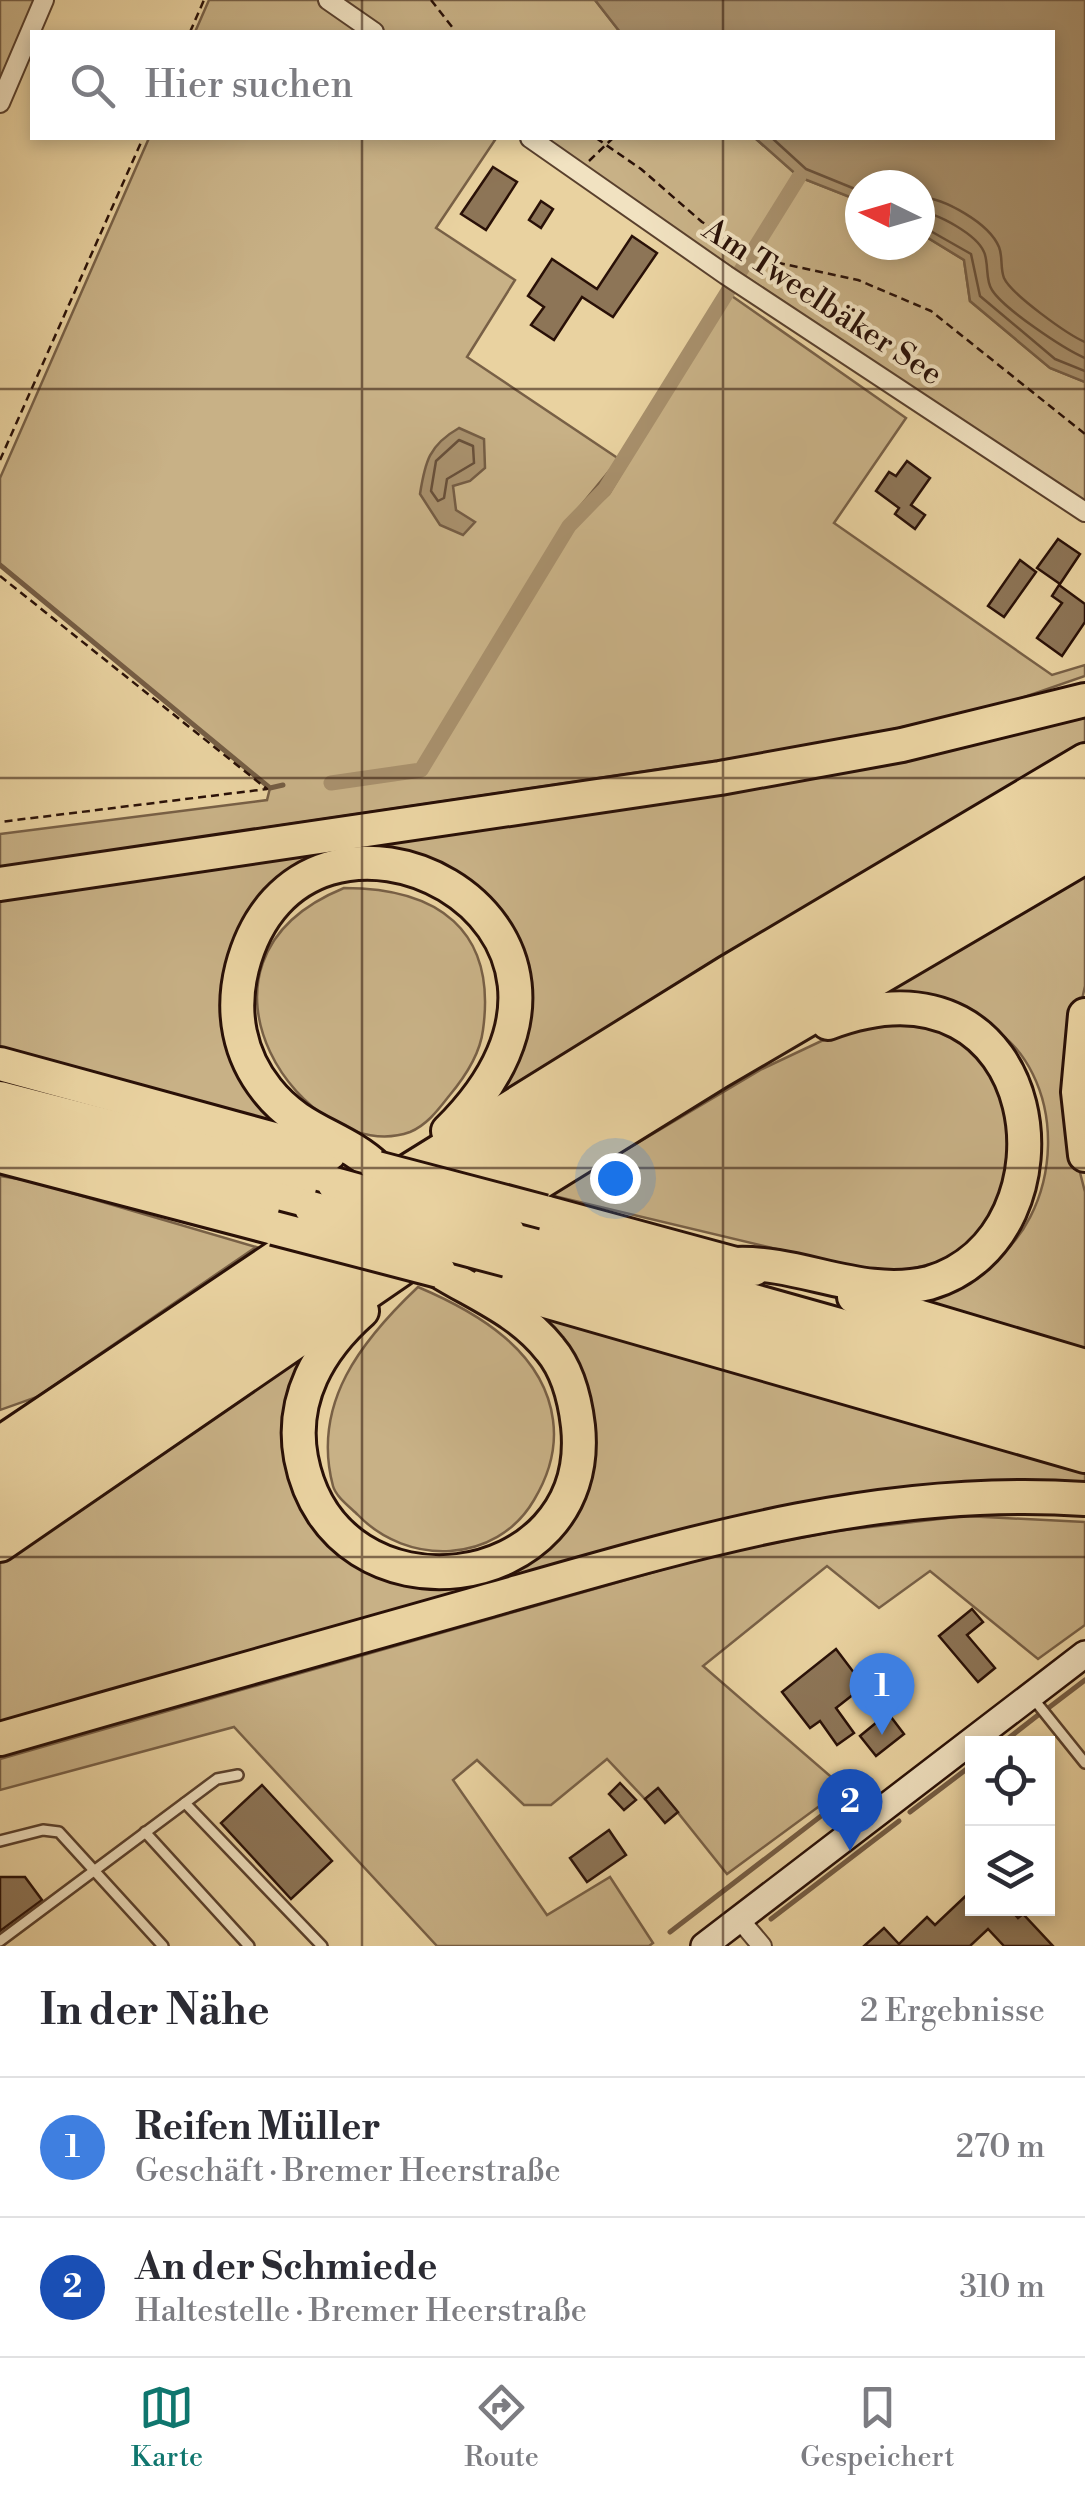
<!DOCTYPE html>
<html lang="de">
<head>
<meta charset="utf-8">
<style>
  :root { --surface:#fff; --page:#f7f7f7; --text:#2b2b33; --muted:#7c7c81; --line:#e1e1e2; --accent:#0f766e }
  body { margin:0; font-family:"Libre Bodoni",serif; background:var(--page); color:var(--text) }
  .controls { position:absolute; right:30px; bottom:30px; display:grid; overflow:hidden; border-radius:0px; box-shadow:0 5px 15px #0003 }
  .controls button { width:90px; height:90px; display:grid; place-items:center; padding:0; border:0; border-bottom:2px solid var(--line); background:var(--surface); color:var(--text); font:50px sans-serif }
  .compass { position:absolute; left:845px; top:170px; width:90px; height:90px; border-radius:50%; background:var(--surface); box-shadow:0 5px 15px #0003; rotate:275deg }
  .you { position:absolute; left:615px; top:1178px; width:35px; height:35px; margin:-25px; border:8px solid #fff; border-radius:50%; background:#1a73e8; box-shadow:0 0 0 15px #1a73e833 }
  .badge { display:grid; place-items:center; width:65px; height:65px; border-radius:50%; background:var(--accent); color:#fff; font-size:32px; font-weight:700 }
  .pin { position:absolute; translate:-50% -82px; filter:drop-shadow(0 2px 5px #0008) }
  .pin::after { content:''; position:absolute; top:52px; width:35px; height:30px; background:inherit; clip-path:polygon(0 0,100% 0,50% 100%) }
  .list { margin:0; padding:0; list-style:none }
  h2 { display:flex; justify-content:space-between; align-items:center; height:130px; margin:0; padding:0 40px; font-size:42px }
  h2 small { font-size:32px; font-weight:400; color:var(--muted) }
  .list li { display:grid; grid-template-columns:65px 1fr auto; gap:30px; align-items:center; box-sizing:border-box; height:140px; padding:0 40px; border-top:2px solid var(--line) }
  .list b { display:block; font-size:38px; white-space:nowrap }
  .list p { margin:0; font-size:32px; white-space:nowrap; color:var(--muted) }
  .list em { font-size:32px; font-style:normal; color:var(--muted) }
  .icon { flex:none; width:55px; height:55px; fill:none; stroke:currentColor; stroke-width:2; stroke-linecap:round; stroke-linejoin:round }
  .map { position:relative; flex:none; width:1085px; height:1946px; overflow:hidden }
  .search { position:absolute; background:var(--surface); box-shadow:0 5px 15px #0003; left:30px; right:30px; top:30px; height:110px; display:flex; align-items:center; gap:25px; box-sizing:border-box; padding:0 35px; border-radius:0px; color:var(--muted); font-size:38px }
  .sheet { height:410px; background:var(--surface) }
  nav { display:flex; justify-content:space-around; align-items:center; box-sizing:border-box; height:140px; border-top:2px solid var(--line); background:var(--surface); font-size:28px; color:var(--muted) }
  nav a { display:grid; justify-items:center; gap:5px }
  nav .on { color:var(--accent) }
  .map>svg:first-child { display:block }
  .green { fill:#c8b186; stroke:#786046; stroke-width:2.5 }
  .water { fill:#a8906c; stroke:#755d44; stroke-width:2.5 }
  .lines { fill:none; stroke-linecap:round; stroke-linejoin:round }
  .shore { stroke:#68503a; stroke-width:2.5 }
  .stream { stroke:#755d44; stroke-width:5 }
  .canal { stroke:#a8906c; stroke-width:15 }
  .building { fill:#8d7557; stroke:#291007; stroke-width:2.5 }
  .service-casing { stroke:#59402d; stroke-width:14 }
  .minor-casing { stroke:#59402d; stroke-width:22 }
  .secondary-casing { stroke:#291007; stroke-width:30 }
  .motorway-casing { stroke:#291007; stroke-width:38 }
  .path { stroke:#291007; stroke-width:2.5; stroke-dasharray:8 5; stroke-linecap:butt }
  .service { stroke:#f1e2c1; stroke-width:9 }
  .minor { stroke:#f1e2c1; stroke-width:18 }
  .secondary { stroke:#f1e2c1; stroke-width:25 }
  .motorway { stroke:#e9d2a0; stroke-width:32 }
  .motorway-bridge-casing { stroke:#291007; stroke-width:38; stroke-linecap:butt }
  .motorway-bridge { stroke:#e9d2a0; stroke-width:32 }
  .grid { fill:none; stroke:#291007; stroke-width:2.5; stroke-opacity:0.55 }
  .labels { text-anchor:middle; stroke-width:8; stroke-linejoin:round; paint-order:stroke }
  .street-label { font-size:32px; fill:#291007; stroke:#f1e2c1 }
</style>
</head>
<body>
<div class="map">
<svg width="1085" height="1946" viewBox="0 0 1085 1946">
  <rect width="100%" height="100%" fill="#e9d2a0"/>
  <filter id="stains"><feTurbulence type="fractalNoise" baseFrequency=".002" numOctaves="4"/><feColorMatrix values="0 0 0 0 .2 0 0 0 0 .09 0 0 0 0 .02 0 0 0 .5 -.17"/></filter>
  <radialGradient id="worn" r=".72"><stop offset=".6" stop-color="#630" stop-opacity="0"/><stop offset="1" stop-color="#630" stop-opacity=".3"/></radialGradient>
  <g class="green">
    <path d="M0,0H35L0,79Z"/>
    <path d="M209,0H317L360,32H195Z"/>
    <path d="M337,0H595L620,32H384Z"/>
    <path d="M149,138H491L495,140L436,228L515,280L467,357L619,459L573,515L579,522L609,494L729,294L906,418L834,523L1052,675L1085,665V676L1001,705L822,745L0,867V834L267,800L270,788L0,564V478Z"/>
    <path d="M538,138H755L799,177L860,201V245H920V233L964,260L970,301L1050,368L1085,382V503Z"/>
    <path d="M1085,707V746L965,812L490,1099L521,999L441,868L280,882L244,920L222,980L225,1037L282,1124L0,1052V892Z"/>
    <path d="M1085,868V986L1071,1050L1075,1153L1085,1192V1350L909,1297C932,1289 960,1283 981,1270C1067,1220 1073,1070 983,1022C947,1002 904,1004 863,1000Z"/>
    <path d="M344,888C437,888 497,929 483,1030C480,1054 465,1077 449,1096C438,1110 427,1125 410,1132C308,1169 161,963 344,888Z"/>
    <path d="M895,1020C982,1039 979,1050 1023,1123L998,1223L959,1257L886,1275L550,1195L762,1069L851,1027Z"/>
    <path d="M0,1176L31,1181L256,1247L37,1397L0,1410Z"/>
    <path d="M418,1287C477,1312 544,1351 553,1420C557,1449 549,1475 534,1500C496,1565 407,1566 358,1515C350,1507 336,1497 333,1486C311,1403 362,1340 418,1287Z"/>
    <path d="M553,1313L1085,1467V1491L946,1489L0,1729V1557L320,1340L304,1499L433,1584L576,1500L547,1330Z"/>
    <path d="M965,1516L1085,1522V1625L1038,1659L930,1571L879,1608L827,1566L703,1666L844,1788L727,1874L659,1789L645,1799L607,1759L551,1805H524L477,1760L453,1780L547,1915L610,1877L653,1943L649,1946H437L234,1727L0,1790V1759L717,1554L836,1531Z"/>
  </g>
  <g class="water">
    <path d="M595,0H1085V382L1050,368L970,301L964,260L920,233V185H860V201L799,177L755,138H1052V32H620Z"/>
    <path d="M459,428L484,439L485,468L470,481L453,486L456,510L475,522L463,535L440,525L420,494C425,462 429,445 459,428Z"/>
  </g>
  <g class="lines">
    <g class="shore">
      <path d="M772,138L806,169L860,191"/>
      <path d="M920,197C944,198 989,223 999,247C1003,257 1000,268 1004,278C1011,294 1068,335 1085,342"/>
      <path d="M920,212C938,213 977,235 984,252C989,263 985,280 992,290C1004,309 1064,349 1085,358"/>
      <path d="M920,225L971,254L980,296L1055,359L1085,371"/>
      <path d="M459,440L473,446L474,463L447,479L444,498L438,501L431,491L436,461Z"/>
    </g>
    <g class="stream">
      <path d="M0,565L270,788L283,785"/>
      <path d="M1047,1709L1085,1680"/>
      <path d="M1001,1744L1042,1712"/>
      <path d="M910,1812L972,1765"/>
      <path d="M771,1919L899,1821"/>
      <path d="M670,1932L847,1796"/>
    </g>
    <path class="canal" d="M331,783L421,770L569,526L605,489L799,177"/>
  </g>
  <g class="building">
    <path d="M493,167L517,182L486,230L461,214Z"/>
    <path d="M541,201L553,209L541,228L529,220Z"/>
    <path d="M632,236L657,253L613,317L582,297L554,340L531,325L544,307L528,296L552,259L597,289Z"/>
    <path d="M907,461L930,478L911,505L925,515L915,529L895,514L899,508L876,491L889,472L896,476Z"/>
    <path d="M1058,539L1080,554L1060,584L1037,568Z"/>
    <path d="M1020,560L1036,572L1004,617L988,606Z"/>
    <path d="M1059,585L1085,604V622L1062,656L1037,638L1062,603L1052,596Z"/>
    <path d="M972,1609L983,1622L967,1635L995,1668L978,1682L939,1636Z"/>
    <path d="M836,1649L864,1686L836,1708L854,1733L837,1745L820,1721L810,1728L782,1692Z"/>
    <path d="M888,1713L904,1734L876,1756L860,1736Z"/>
    <path d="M620,1783L636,1800L624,1810L609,1794Z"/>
    <path d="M262,1785L332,1861L291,1899L221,1823Z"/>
    <path d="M658,1788L678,1812L665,1823L645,1799Z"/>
    <path d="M609,1830L626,1855L587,1882L570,1858Z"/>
    <path d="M0,1877H25L42,1900L0,1931Z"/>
    <path d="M972,1890V1908H1009L1018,1918L1023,1914L1053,1946H1004L988,1929L970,1946H864L884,1928L899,1944L927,1917L935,1925Z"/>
  </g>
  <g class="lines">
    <g class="service-casing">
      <g id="service">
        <path d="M1032,1697L1085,1763"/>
        <path d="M185,1803L322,1946"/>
        <path d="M145,1832L249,1946"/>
        <path d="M0,1841L43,1830L59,1832L163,1946"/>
        <path d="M0,1941L217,1779L238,1775"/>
      </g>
    </g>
    <g class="minor-casing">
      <g id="minor">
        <path d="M328,0L374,32"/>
        <path d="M0,103L44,0"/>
        <path d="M530,138L726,275L1085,512"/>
        <path d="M740,1920L762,1946"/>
      </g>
    </g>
    <g class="secondary-casing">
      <path id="secondary" d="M704,1946L1085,1654"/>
    </g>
    <g class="motorway-casing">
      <g id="motorway">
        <path d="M0,884L720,778L902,745L1085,700"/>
        <path d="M1085,1015L1078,1092L1085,1155"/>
        <path d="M0,1064L329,1154"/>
        <path d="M0,1098L334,1184"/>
        <path d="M0,1127L311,1208"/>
        <path d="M0,1156L274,1228"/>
        <path d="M377,1168C342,1135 301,1133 267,1090C239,1055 231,1012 242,968C300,742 663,919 448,1131"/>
        <path d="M382,1187L728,972L1085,760"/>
        <path d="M419,1196L740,997L1085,795"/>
        <path d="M454,1205L758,1016L1085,827"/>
        <path d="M492,1212L720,1071L1085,857"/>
        <path d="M544,1212L754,1269"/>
        <path d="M508,1232L1085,1394"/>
        <path d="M507,1260L1085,1424"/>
        <path d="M735,1264C801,1261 861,1299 929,1283C1085,1237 1048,940 828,1023"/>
        <path d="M486,1284L1085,1456"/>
        <path d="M854,1297L1085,1366"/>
        <path d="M362,1311C319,1349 290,1399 301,1458C334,1631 596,1597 578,1426C575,1400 567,1369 550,1349C520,1311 478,1295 439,1271"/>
        <path d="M0,1443L324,1225"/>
        <path d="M0,1476L213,1328L361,1233"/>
        <path d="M0,1510L392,1244"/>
        <path d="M0,1545L425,1253"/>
        <path d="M0,1739C163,1692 326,1646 490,1600C686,1544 878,1485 1085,1499"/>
      </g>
    </g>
    <g class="path">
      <path d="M431,0L456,32"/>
      <path d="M190,32L204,0"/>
      <path d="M596,138L641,169L702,222L770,261L858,280L931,311L1085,434"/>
      <path d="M589,161L613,138"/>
      <path d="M0,460L143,138"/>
      <path d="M0,576L267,789L0,822"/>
    </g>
    <use href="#service" class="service"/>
    <use href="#minor" class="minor"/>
    <use href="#secondary" class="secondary"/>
    <use href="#motorway" class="motorway"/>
    <g class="motorway-bridge-casing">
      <g id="motorway-bridge">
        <path d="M377,1168L544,1212"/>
        <path d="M334,1184L508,1232"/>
        <path d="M311,1208L507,1260"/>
        <path d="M274,1228L439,1271"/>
      </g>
    </g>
    <use href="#motorway-bridge" class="motorway-bridge"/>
  </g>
  <path class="grid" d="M362,0V32M723,0V32M362,138V1946M723,138V1946M0,389H1085M0,778H1085M0,1168H1085M0,1557H1085"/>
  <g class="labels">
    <g class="street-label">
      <text transform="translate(823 301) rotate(33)" y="11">Am Tweelbäker See</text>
    </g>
  </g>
  <rect width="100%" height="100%" filter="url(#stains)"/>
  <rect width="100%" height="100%" fill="url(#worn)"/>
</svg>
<div class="controls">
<button><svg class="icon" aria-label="locate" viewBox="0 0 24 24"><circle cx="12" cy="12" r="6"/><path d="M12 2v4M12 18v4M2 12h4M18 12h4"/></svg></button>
<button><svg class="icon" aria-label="layers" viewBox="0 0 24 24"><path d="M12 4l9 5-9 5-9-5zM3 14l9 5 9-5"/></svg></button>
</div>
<svg class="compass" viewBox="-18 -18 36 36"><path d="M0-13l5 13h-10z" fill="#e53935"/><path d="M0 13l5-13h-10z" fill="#7c7c81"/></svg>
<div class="you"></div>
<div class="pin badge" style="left:882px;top:1735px;background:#3f7fe0">1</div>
<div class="pin badge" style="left:850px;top:1851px;background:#1a4fb4">2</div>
<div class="search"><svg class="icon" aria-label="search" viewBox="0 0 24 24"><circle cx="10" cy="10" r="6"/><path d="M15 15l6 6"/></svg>Hier suchen</div>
</div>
<section class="sheet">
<h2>In der Nähe<small>2 Ergebnisse</small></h2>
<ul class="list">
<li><span class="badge" style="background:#3f7fe0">1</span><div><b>Reifen Müller</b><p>Geschäft · Bremer Heerstraße</p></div><em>270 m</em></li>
<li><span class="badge" style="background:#1a4fb4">2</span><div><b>An der Schmiede</b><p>Haltestelle · Bremer Heerstraße</p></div><em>310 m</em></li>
</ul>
</section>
<nav>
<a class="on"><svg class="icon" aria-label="map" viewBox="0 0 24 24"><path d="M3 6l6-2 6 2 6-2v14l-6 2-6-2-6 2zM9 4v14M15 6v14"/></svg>Karte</a>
<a><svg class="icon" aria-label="directions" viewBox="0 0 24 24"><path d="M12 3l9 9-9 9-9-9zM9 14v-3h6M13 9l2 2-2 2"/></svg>Route</a>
<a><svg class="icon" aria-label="saved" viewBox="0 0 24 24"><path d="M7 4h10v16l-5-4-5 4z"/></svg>Gespeichert</a>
</nav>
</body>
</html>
